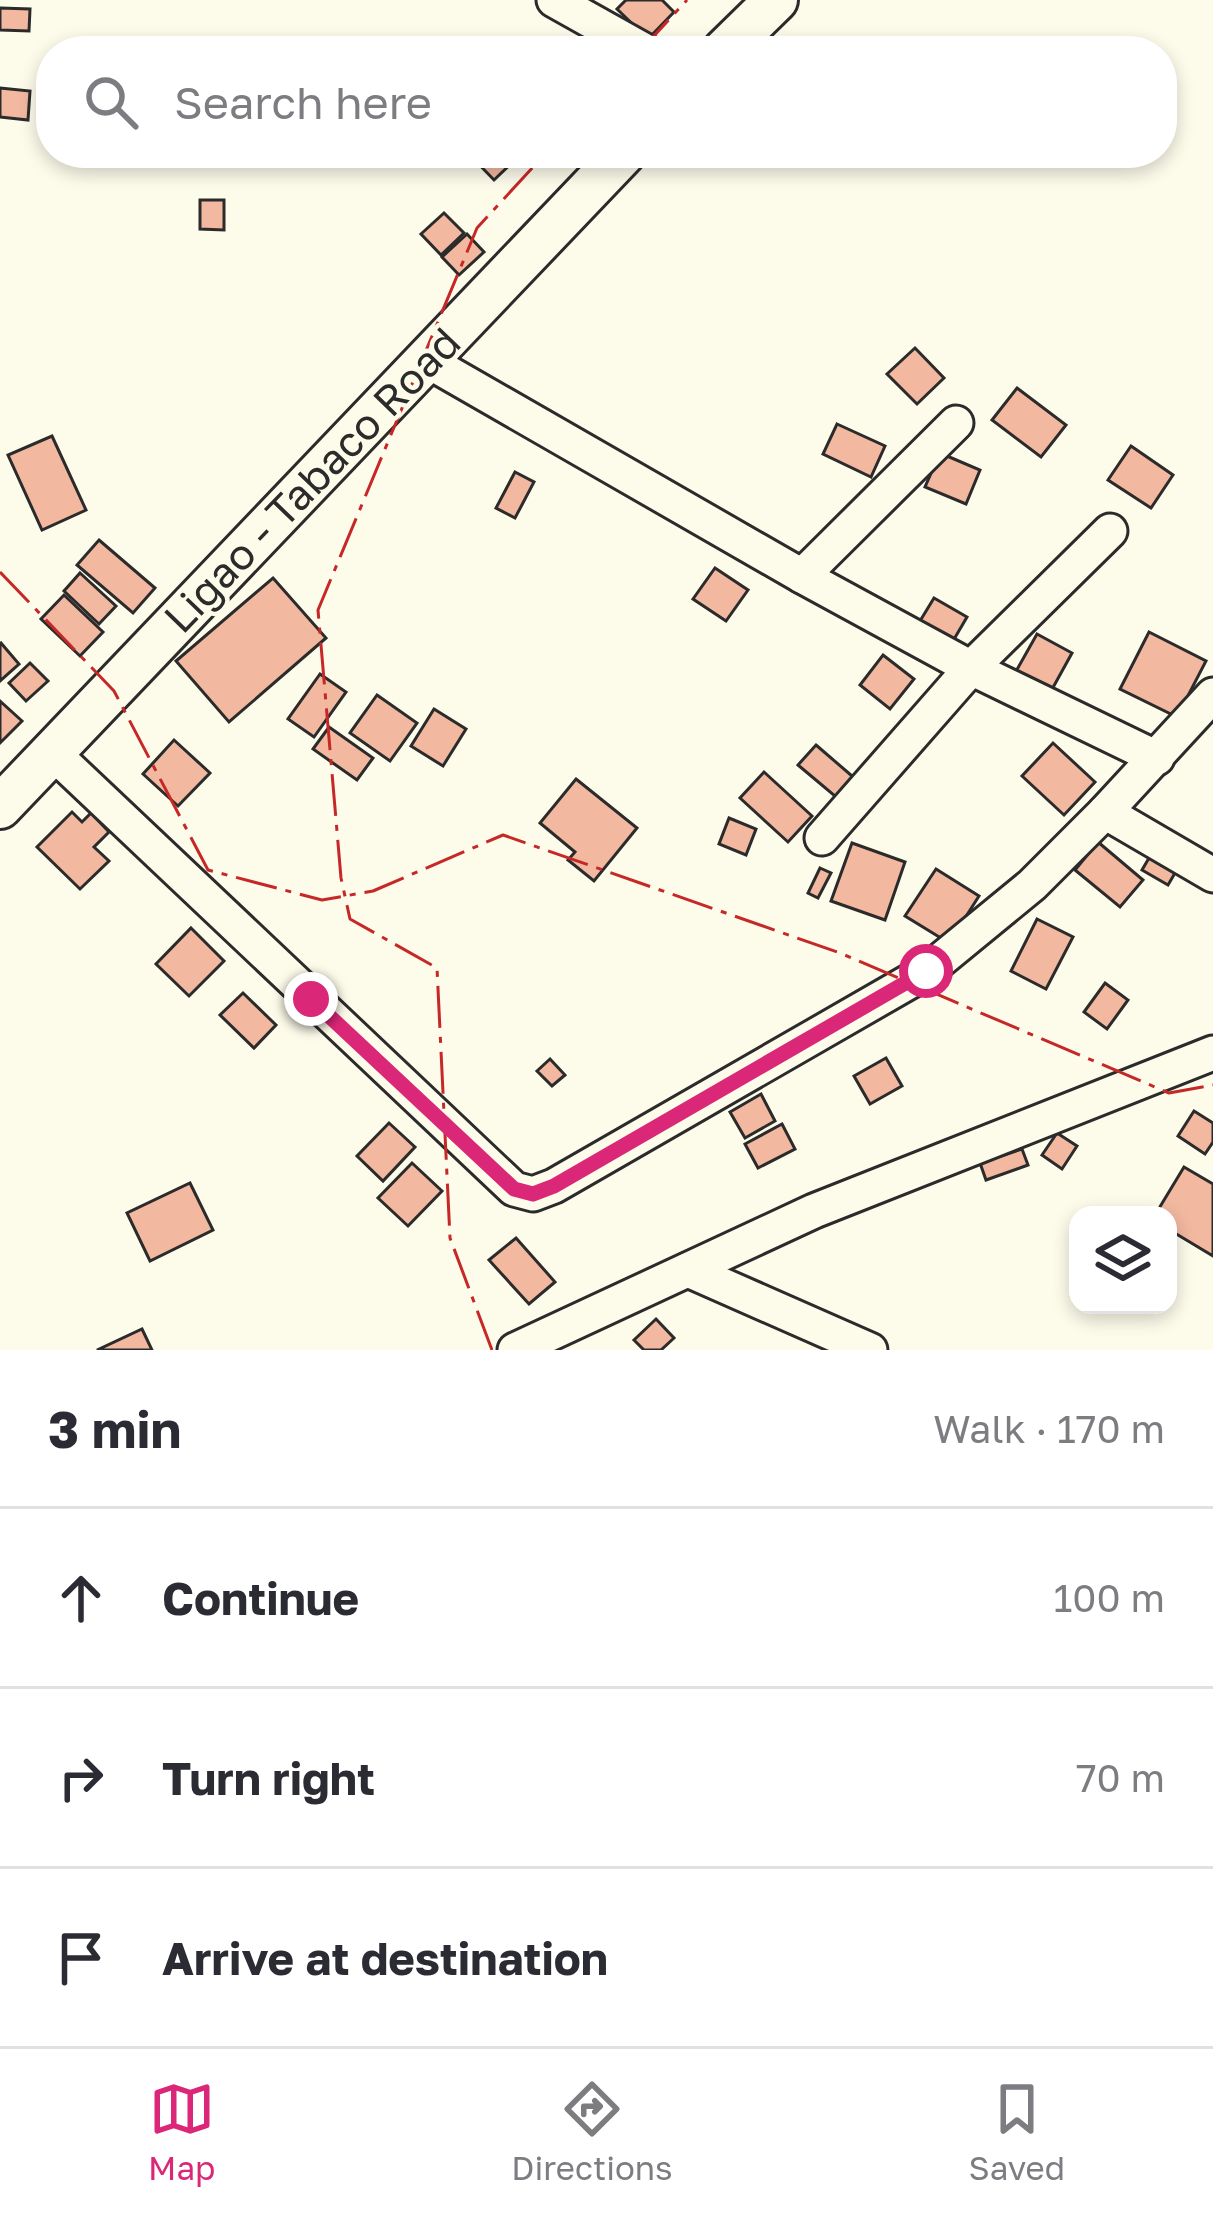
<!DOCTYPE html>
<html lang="en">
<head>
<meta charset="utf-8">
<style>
  :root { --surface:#fff; --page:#f2f2f3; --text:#2b2b33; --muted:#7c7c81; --line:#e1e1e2; --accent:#db2777 }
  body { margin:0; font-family:"Golos Text",sans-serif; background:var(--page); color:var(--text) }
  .controls { position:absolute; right:36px; bottom:36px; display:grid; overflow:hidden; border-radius:24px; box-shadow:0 6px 18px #0003 }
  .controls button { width:108px; height:108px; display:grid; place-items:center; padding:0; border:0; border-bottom:3px solid var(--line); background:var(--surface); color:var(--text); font:60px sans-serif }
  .stop { position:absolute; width:36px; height:36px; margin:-27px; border:9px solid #db2777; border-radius:50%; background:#fff }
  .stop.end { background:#db2777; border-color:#fff; box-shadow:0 3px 12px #0008 }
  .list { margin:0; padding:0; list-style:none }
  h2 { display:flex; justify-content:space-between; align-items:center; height:156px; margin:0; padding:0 48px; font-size:51px }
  h2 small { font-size:39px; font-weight:400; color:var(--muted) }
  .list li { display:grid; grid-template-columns:78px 1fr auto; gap:36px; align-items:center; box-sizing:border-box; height:180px; padding:0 48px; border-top:3px solid var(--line) }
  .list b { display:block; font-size:45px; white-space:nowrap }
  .list em { font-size:39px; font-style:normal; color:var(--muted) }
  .icon { flex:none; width:66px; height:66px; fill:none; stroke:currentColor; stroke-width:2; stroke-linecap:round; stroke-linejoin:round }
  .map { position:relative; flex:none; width:1213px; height:1350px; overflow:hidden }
  .search { position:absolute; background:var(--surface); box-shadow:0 6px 18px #0003; left:36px; right:36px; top:36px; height:132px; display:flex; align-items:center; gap:30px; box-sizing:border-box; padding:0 42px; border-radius:48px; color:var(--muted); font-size:45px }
  .sheet { height:696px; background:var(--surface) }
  nav { display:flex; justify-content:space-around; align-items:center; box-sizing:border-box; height:168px; border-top:3px solid var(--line); background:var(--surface); font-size:33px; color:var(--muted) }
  nav a { display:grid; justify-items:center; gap:6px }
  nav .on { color:var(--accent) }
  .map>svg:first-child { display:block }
  .building { fill:#f2b8a0; stroke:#2b2b2b; stroke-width:3 }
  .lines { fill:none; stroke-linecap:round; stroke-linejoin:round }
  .minor-casing { stroke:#2b2b2b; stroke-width:39 }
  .major-casing { stroke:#2b2b2b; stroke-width:48 }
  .minor { stroke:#fdfbea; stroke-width:33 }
  .major { stroke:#fdfbea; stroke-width:42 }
  .power { stroke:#c62828; stroke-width:3; stroke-dasharray:42 9 6 9; stroke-linecap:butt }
  .route { stroke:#db2777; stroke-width:15 }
  .labels { text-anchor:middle; stroke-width:9; stroke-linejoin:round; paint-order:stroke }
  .street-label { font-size:42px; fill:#2b2b2b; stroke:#fdfbea }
</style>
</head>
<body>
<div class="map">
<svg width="1213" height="1350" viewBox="0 0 1213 1350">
  <rect width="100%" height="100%" fill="#fdfbea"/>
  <g class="building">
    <path d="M626,0H662L674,12L648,39L617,9Z"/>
    <path d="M0,8L30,9L29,31L0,30Z"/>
    <path d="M0,88L30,91L28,120L0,117Z"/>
    <path d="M468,153H522L494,180Z"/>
    <path d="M200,200H224V230L200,229Z"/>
    <path d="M444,213L464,233L441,255L421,234Z"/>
    <path d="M467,234L484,252L459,275L442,257Z"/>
    <path d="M915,348L944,378L917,404L887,374Z"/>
    <path d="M1017,388L1066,425L1041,457L992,420Z"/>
    <path d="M837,424L885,446L871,477L823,454Z"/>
    <path d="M52,436L86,510L42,530L8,455Z"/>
    <path d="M1131,446L1173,475L1151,508L1108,480Z"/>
    <path d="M940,453L980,470L966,504L925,487Z"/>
    <path d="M515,472L534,482L515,518L496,508Z"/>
    <path d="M99,540L155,588L133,613L77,565Z"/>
    <path d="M715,568L748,590L726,621L693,599Z"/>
    <path d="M80,573L116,606L99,624L64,591Z"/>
    <path d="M273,578L326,638L229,722L176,661Z"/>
    <path d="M64,595L103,632L80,656L41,619Z"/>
    <path d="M934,598L967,617L953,641L920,621Z"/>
    <path d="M1149,632L1206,661L1177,717L1120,689Z"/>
    <path d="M1037,634L1072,653L1050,693L1015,673Z"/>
    <path d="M1,643L19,664L0,681V644Z"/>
    <path d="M883,655L914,679L890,709L860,685Z"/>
    <path d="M30,663L48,681L26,701L9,683Z"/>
    <path d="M320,674L346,692L314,737L288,719Z"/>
    <path d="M377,695L417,723L390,761L350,733Z"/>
    <path d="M0,701L22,721L0,743Z"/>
    <path d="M434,709L466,729L443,766L411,746Z"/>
    <path d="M329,727L373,758L357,780L313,749Z"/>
    <path d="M174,740L210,773L178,806L143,774Z"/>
    <path d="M1053,743L1095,782L1064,815L1022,776Z"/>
    <path d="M816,745L859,782L842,802L798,765Z"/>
    <path d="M764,772L812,816L788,842L740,798Z"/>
    <path d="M576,779L637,828L594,881L568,860L575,852L540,823Z"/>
    <path d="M72,812L82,822L91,813L109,832L94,847L109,861L80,889L37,847Z"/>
    <path d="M729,818L756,829L746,855L719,844Z"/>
    <path d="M1098,842L1143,880L1120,907L1075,870Z"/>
    <path d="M852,843L905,862L885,920L831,901Z"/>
    <path d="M1149,858L1175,873L1168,885L1142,870Z"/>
    <path d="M820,868L831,873L818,898L808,893Z"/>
    <path d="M936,869L979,896L949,943L905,916Z"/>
    <path d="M1037,919L1073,937L1046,989L1011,971Z"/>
    <path d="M191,928L224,961L189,996L156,964Z"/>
    <path d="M1105,983L1128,1000L1107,1029L1084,1012Z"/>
    <path d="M243,993L276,1025L254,1048L220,1015Z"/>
    <path d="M886,1058L902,1086L870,1104L854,1076Z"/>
    <path d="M550,1059L565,1075L552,1086L537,1071Z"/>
    <path d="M761,1094L775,1121L745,1138L730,1112Z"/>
    <path d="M1194,1111L1213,1123V1142L1205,1154L1178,1136Z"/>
    <path d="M389,1123L415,1147L383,1181L357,1156Z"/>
    <path d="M782,1124L795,1149L758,1168L745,1144Z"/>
    <path d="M1057,1133L1077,1146L1062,1169L1042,1155Z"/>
    <path d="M1022,1149L1028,1165L986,1180L980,1163Z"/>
    <path d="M412,1163L442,1191L408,1226L378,1198Z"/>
    <path d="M1184,1167L1213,1184V1256L1168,1229V1215H1155Z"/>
    <path d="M190,1183L213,1230L150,1261L127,1213Z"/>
    <path d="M516,1238L555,1282L529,1304L489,1260Z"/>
    <path d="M656,1319L674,1338L661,1350H644L634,1340Z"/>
    <path d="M142,1329L152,1350H97Z"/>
  </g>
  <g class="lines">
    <g class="minor-casing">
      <g id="minor">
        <path d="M554,0L645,51"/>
        <path d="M426,360L802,576L971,668L1157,758"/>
        <path d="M802,576L956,423"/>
        <path d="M52,752L514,1189L533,1194L554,1186L926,972L1032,885L1105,812L1213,695"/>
        <path d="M1105,812L1213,875"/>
        <path d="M822,838L971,668L1110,531"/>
        <path d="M688,1270L870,1350"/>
        <path d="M515,1350L814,1211L1213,1053"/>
      </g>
    </g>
    <g class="major-casing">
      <g id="major">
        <path d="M724,51L776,0"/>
        <path d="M0,807L624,153"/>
      </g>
    </g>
    <use href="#minor" class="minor"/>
    <use href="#major" class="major"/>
    <g class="power">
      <path d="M640,51L687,0"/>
      <path d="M0,572L114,691L208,870L322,900L373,891L503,835L840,953L1169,1093L1213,1085"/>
      <path d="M492,1350L450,1238L437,968L350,919L341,878L318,610L477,228L546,153"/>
    </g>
  </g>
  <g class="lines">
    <path class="route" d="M311,999L514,1189L533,1194L554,1186L926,971"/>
  </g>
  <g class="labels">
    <g class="street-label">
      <text transform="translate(312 480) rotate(-46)" y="15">Ligao - Tabaco Road</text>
    </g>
  </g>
</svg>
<div class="controls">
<button><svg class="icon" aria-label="layers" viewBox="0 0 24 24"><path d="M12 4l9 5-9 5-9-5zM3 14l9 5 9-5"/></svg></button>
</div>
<div class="stop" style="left:926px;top:971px"></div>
<div class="stop end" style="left:311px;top:999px"></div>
<div class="search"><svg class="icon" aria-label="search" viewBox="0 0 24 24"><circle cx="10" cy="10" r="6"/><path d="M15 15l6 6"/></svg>Search here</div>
</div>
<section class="sheet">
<h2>3 min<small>Walk · 170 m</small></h2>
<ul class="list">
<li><svg class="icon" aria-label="ahead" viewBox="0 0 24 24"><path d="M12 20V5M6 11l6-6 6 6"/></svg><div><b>Continue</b></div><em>100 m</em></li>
<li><svg class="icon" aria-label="right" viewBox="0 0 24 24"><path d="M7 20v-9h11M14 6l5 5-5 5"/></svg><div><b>Turn right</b></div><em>70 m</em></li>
<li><svg class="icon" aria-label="arrive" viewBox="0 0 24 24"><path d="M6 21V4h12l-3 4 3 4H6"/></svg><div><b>Arrive at destination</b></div></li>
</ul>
</section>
<nav>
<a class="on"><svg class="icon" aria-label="map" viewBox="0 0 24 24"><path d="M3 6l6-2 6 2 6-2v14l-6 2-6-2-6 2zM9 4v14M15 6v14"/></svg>Map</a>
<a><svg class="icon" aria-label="directions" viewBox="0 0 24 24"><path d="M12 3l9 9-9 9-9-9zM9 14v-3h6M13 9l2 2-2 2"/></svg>Directions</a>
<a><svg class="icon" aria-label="saved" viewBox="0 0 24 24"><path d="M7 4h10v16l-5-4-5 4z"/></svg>Saved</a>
</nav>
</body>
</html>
